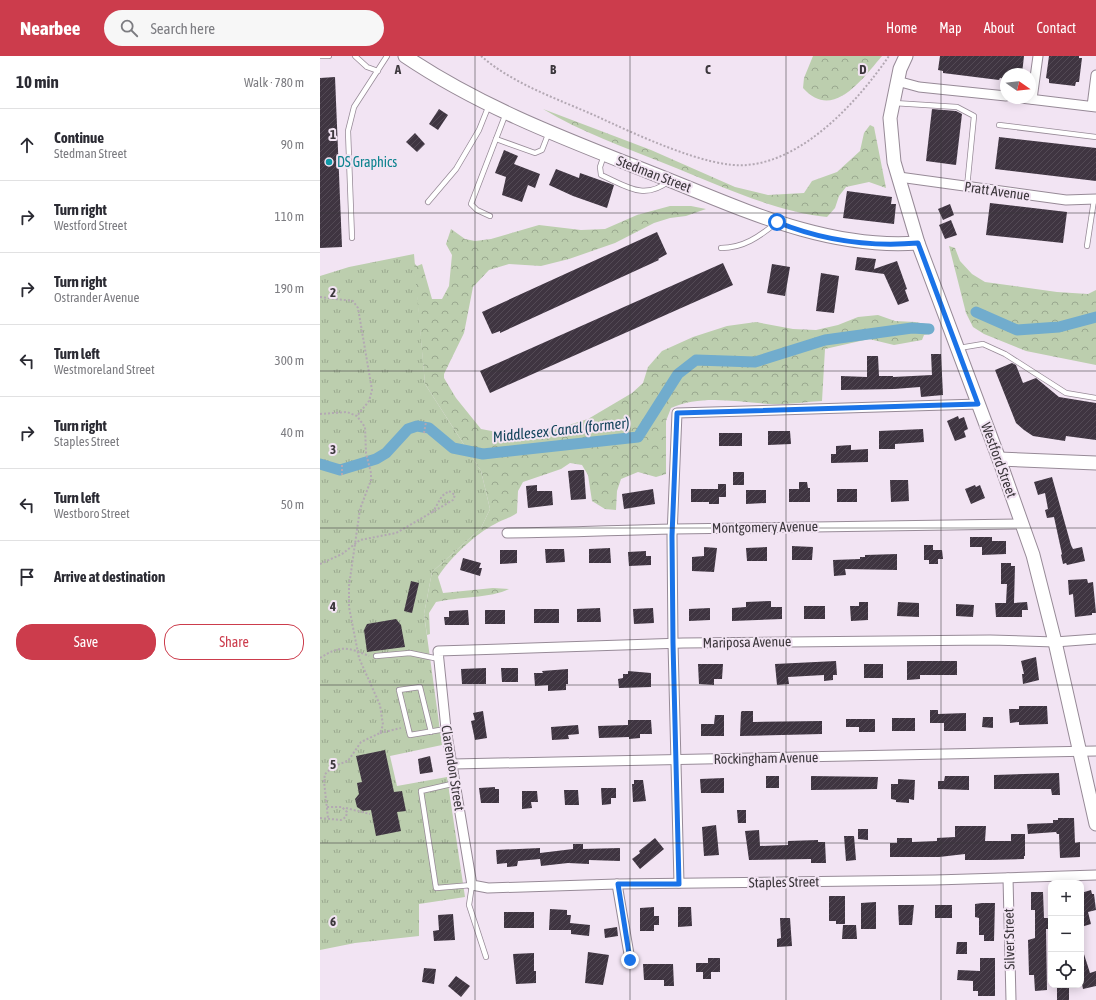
<!DOCTYPE html>
<html lang="en">
<head>
<meta charset="utf-8">
<style>
  :root { --surface:#fff; --page:#f7f7f7; --text:#2b2b33; --muted:#7c7c81; --line:#e1e1e2; --accent:#cc3c4c }
  body { margin:0; font-family:"Asap Condensed",sans-serif; background:var(--page); color:var(--text) }
  .controls { position:absolute; right:12px; bottom:12px; display:grid; overflow:hidden; border-radius:8px; box-shadow:0 2px 10px #0003 }
  .controls button { width:36px; height:36px; display:grid; place-items:center; padding:0; border:0; border-bottom:1px solid var(--line); background:var(--surface); color:var(--text); font:20px sans-serif }
  .compass { position:absolute; left:680px; top:12px; width:36px; height:36px; border-radius:50%; background:var(--surface); box-shadow:0 2px 10px #0003; rotate:104deg }
  .stop { position:absolute; width:12px; height:12px; margin:-9px; border:3px solid #1a73e8; border-radius:50%; background:#fff }
  .stop.end { background:#1a73e8; border-color:#fff; box-shadow:0 1px 4px #0008 }
  .list { margin:0; padding:0; list-style:none }
  h2 { display:flex; justify-content:space-between; align-items:center; height:52px; margin:0; padding:0 16px; font-size:17px }
  h2 small { font-size:13px; font-weight:400; color:var(--muted) }
  .list li { display:grid; grid-template-columns:26px 1fr auto; gap:12px; align-items:center; box-sizing:border-box; height:72px; padding:0 16px; border-top:1px solid var(--line) }
  .list b { display:block; font-size:15px; white-space:nowrap }
  .list p { margin:0; font-size:13px; white-space:nowrap; color:var(--muted) }
  .list em { font-size:13px; font-style:normal; color:var(--muted) }
  .actions { display:flex; gap:8px; padding:12px 16px }
  .actions a { flex:1; padding:9px 0; border:1px solid var(--accent); border-radius:16px; text-align:center; font-size:14px; color:var(--accent) }
  .actions .main { background:var(--accent); color:#fff }
  .icon { flex:none; width:22px; height:22px; fill:none; stroke:currentColor; stroke-width:2; stroke-linecap:round; stroke-linejoin:round }
  .map { position:relative; flex:none; width:776px; height:944px; overflow:hidden }
  header { display:flex; align-items:center; gap:24px; box-sizing:border-box; height:56px; padding:0 20px; background:var(--accent); color:#fff }
  header strong { font-size:19px }
  nav { display:flex; gap:22px; margin-inline-start:auto; font-size:14px }
  .search { width:280px; height:36px; background:var(--page); display:flex; align-items:center; gap:10px; box-sizing:border-box; padding:0 14px; border-radius:22px; color:var(--muted); font-size:15px }
  main { display:flex }
  aside { flex:1; background:var(--surface) }
  .map>svg:first-child { display:block }
  .grass { fill:url(#grass-tufts) }
  .forest { fill:url(#forest-crowns) }
  .lines { fill:none; stroke-linecap:round; stroke-linejoin:round }
  .canal { stroke:#71accd; stroke-width:11 }
  .building { fill:url(#building-hatch) }
  .lane-casing { stroke:#978a97; stroke-width:6 }
  .street-casing { stroke:#978a97; stroke-width:11 }
  .secondary-casing { stroke:#978a97; stroke-width:15 }
  .path { stroke:#b3a8b3; stroke-width:2; stroke-dasharray:2 2; stroke-linecap:butt }
  .lane { stroke:#fff; stroke-width:4.5 }
  .street { stroke:#fff; stroke-width:9 }
  .secondary { stroke:#fff; stroke-width:13 }
  .route { stroke:#1a73e8; stroke-width:5 }
  .grid { fill:none; stroke:#3c373c; stroke-width:1; stroke-opacity:0.55 }
  .culture-dot { fill:#0f9aa8; stroke:#f2e4f3; stroke-width:1.5 }
  .labels { text-anchor:middle; stroke-width:4; stroke-linejoin:round; paint-order:stroke }
  .culture-label { font-size:14px; fill:#0d838f; stroke:#f2e4f3; text-anchor:start }
  .street-label { font-size:14px; fill:#3c373c; stroke:#f2e4f3 }
  .water-label { font-size:15px; font-style:italic; fill:#14445b; stroke:#f2e4f3 }
  .grid-label { font-size:13px; text-anchor:middle; font-weight:bold; fill:#3c373c; stroke:#f2e4f3; stroke-width:4; stroke-linejoin:round; paint-order:stroke }
</style>
</head>
<body>
<header>
<strong>Nearbee</strong>
<div class="search"><svg class="icon" aria-label="search" viewBox="0 0 24 24"><circle cx="10" cy="10" r="6"/><path d="M15 15l6 6"/></svg>Search here</div>
<nav><a>Home</a><a>Map</a><a>About</a><a>Contact</a></nav>
</header>
<main>
<aside>
<h2>10 min<small>Walk · 780 m</small></h2>
<ul class="list">
<li><svg class="icon" aria-label="ahead" viewBox="0 0 24 24"><path d="M12 20V5M6 11l6-6 6 6"/></svg><div><b>Continue</b><p>Stedman Street</p></div><em>90 m</em></li>
<li><svg class="icon" aria-label="right" viewBox="0 0 24 24"><path d="M7 20v-9h11M14 6l5 5-5 5"/></svg><div><b>Turn right</b><p>Westford Street</p></div><em>110 m</em></li>
<li><svg class="icon" aria-label="right" viewBox="0 0 24 24"><path d="M7 20v-9h11M14 6l5 5-5 5"/></svg><div><b>Turn right</b><p>Ostrander Avenue</p></div><em>190 m</em></li>
<li><svg class="icon" aria-label="left" viewBox="0 0 24 24"><path d="M17 20v-9H6M10 6l-5 5 5 5"/></svg><div><b>Turn left</b><p>Westmoreland Street</p></div><em>300 m</em></li>
<li><svg class="icon" aria-label="right" viewBox="0 0 24 24"><path d="M7 20v-9h11M14 6l5 5-5 5"/></svg><div><b>Turn right</b><p>Staples Street</p></div><em>40 m</em></li>
<li><svg class="icon" aria-label="left" viewBox="0 0 24 24"><path d="M17 20v-9H6M10 6l-5 5 5 5"/></svg><div><b>Turn left</b><p>Westboro Street</p></div><em>50 m</em></li>
<li><svg class="icon" aria-label="arrive" viewBox="0 0 24 24"><path d="M6 21V4h12l-3 4 3 4H6"/></svg><div><b>Arrive at destination</b></div></li>
</ul>
<div class="actions"><a class="main">Save</a><a>Share</a></div>
</aside>
<div class="map">
<svg width="776" height="944" viewBox="0 0 776 944">
  <defs>
    <pattern id="grass-tufts" width="24" height="20" patternUnits="userSpaceOnUse"><rect width="24" height="20" fill="#bcceae"/><path d="M3 7l-1-3M5 7V3M7 7l1-3M15 17l-1-3M17 17v-4M19 17l1-3" fill="none" stroke="#9aa88f"/></pattern>
    <pattern id="forest-crowns" width="20" height="18" patternUnits="userSpaceOnUse"><rect width="20" height="18" fill="#bcceae"/><path d="M2 6a3 3 0 1 1 6 0M12 15a3 3 0 1 1 6 0" fill="none" stroke="#9aa88f"/></pattern>
    <pattern id="building-hatch" width="6" height="6" patternUnits="userSpaceOnUse"><rect width="6" height="6" fill="#3f3541"/><path d="M-1 1l2-2M0 6l6-6M5 7l2-2" fill="none" stroke="#534a55"/></pattern>
  </defs>
  <rect width="100%" height="100%" fill="#f2e4f3"/>
  <path class="grass" d="M94,198L105,328L161,415L170,453L161,472L112,516L104,558L122,689L70,700L77,730L127,721L145,841L99,848V880L35,887L0,894V220L29,211Z"/>
  <g class="forest">
    <path d="M493,0H562C543,22 513,66 483,32L484,22Z"/>
    <path d="M223,53L331,94L415,131L448,139L484,137L492,125L517,116L540,95L544,77L550,69L554,71L566,132L549,126L526,131L519,140L515,152L507,161C451,155 397,128 346,108C304,91 261,76 223,53Z"/>
    <path d="M350,150H371L386,153L366,160L350,162L334,167L295,187L249,203L221,210L189,208L169,214L153,231L144,277L124,318V322L136,342L161,373L177,376L223,377L268,363L312,337L323,327L328,311L342,295L373,281L407,270L436,266L473,273L496,274L518,269L538,261L558,259L575,265L595,266L611,269L610,278L604,279L602,284L574,289L549,283L505,293L502,345C485,346 467,349 450,348C418,346 381,338 351,352L346,365V418L336,421L318,416L301,423L297,435L296,454L285,453L272,445L268,419L262,409L250,407L241,413L203,426L198,435L197,457C190,462 182,464 175,468C155,478 129,503 118,521L123,537L173,532L189,533C172,542 136,541 116,546L109,557L110,578L107,579L104,558L112,516L161,472L170,453L161,415L105,328L94,207L97,210L102,208L112,243H122L129,230L132,199L126,188L131,173L145,183L155,185L171,183L219,169L261,174L285,173L317,159Z"/>
    <path d="M629,190L635,192L640,205L652,218L665,226L737,236L768,238L776,234V309L706,295L664,278L653,271L646,257Z"/>
  </g>
  <g class="lines">
    <g class="canal">
      <path d="M656,256L697,274L739,271L776,261"/>
      <path d="M0,408L20,414L56,403L66,397L88,373L97,370L109,372L133,392L163,398L318,381L358,318L376,304L435,306L505,284L592,272L609,273"/>
    </g>
  </g>
  <g class="building">
    <path d="M620,0H704L702,18H686V23L680,22L679,24L623,17V15L618,14Z"/>
    <path d="M729,0H759V2H762L759,26H756L755,30L729,27V23L726,22Z"/>
    <path d="M15,21L22,191L0,192V22Z"/>
    <path d="M119,53L128,59L118,74L109,68Z"/>
    <path d="M612,53L636,55L642,58L636,109L606,105Z"/>
    <path d="M95,77L105,88L97,96L86,86Z"/>
    <path d="M679,81L776,92V125L675,113Z"/>
    <path d="M184,94L198,100L194,108L220,118L215,132L208,129L202,146L182,139L186,121L175,117Z"/>
    <path d="M236,113L259,122L260,117L294,129L287,152L253,140L229,129Z"/>
    <path d="M527,135L572,141L571,148H576L574,168L523,162Z"/>
    <path d="M670,147L747,156L743,187L666,179Z"/>
    <path d="M630,148L634,159L623,164L618,153Z"/>
    <path d="M631,164L637,179L625,183L619,169Z"/>
    <path d="M337,176L347,198L338,203L339,204L180,277V275L172,278L162,256Z"/>
    <path d="M537,201L556,203L554,213L577,205L587,233L585,234L589,245L578,249L564,218L535,214Z"/>
    <path d="M403,207L413,229L170,337L160,315Z"/>
    <path d="M452,208L470,211L465,240L447,237Z"/>
    <path d="M501,217L519,220L514,257L496,255Z"/>
    <path d="M611,298H621L623,339L601,341L600,331L574,333L521,334V320L547,321V300H558L559,320H573V321L612,319Z"/>
    <path d="M692,307L696,309L703,327L716,322L739,341L776,347V384L746,380L745,385L713,380L704,374L696,367L675,314Z"/>
    <path d="M638,360L639,363L644,361L648,373L644,375L646,381L635,385L627,365Z"/>
    <path d="M603,373L604,386L575,388V393H559V375Z"/>
    <path d="M448,375H470L471,388L448,389Z"/>
    <rect x="399" y="377" width="23" height="13"/>
    <path d="M531,389V394L548,393V406L511,407V398H516V390Z"/>
    <path d="M257,414H264L266,443L251,444L248,415Z"/>
    <rect x="413" y="416" width="11" height="13"/>
    <path d="M732,421L751,489L753,493L762,491L765,505L747,509L746,507L743,508L741,499L742,498L734,461L727,462L725,454L728,453L725,437L718,439L714,426Z"/>
    <path d="M570,424H588L589,445L571,446Z"/>
    <path d="M479,426H487L488,432H490V446H469V433H479Z"/>
    <path d="M398,428H406V441H399V448H389V446H371V433H398Z"/>
    <path d="M217,429V435H232L233,449L208,452L206,430Z"/>
    <path d="M655,429L656,431L660,429L665,442L651,448L645,433Z"/>
    <path d="M333,433L335,448L304,453L302,438Z"/>
    <rect x="517" y="433" width="20" height="13"/>
    <path d="M426,434H446V447L426,448Z"/>
    <path d="M650,481H672V485H686V498L662,499V491H650Z"/>
    <path d="M604,489H613V494H622L623,503H618V508H609V504H604Z"/>
    <path d="M472,490L493,491L492,504H472Z"/>
    <path d="M384,491L397,492L394,516L372,515V501L384,500Z"/>
    <path d="M447,491V505H427L426,492Z"/>
    <path d="M290,492L291,507H269V493Z"/>
    <path d="M225,493H244L245,506L226,507Z"/>
    <path d="M180,494H197V507L180,508Z"/>
    <path d="M326,495V500H331V509L309,510L308,496Z"/>
    <path d="M577,498V514L525,513L526,519L514,520L513,504L540,503V501H545V499Z"/>
    <path d="M143,502L161,507L159,512H162L160,520L140,514Z"/>
    <path d="M681,507H691V510H695L694,547L707,546L708,554H702V561H676L675,547H686L687,528H681Z"/>
    <path d="M767,523L768,527L773,526L776,557H772V559L755,561L753,538L749,539L748,524Z"/>
    <path d="M91,525L99,527L92,557L84,555Z"/>
    <path d="M451,545V551H462V563L412,565V552L426,551V546Z"/>
    <path d="M539,546H548V564L531,565L530,550H539Z"/>
    <path d="M578,546L599,547V561L577,560Z"/>
    <path d="M636,548L654,549L653,561L636,560Z"/>
    <rect x="484" y="550" width="21" height="13"/>
    <path d="M280,552L281,566H257V553Z"/>
    <path d="M333,552L334,567L314,568L313,553Z"/>
    <path d="M390,552V564L369,565V553Z"/>
    <rect x="214" y="553" width="25" height="14"/>
    <path d="M148,554L149,569H125L124,561H129V555Z"/>
    <rect x="165" y="554" width="20" height="14"/>
    <path d="M76,563L81,569L85,591L47,596L44,574L47,568Z"/>
    <path d="M716,601L719,624L703,628L702,618H704L701,605Z"/>
    <path d="M516,605L517,619H513V624L504,625V619L468,621L469,628L457,629L455,608Z"/>
    <path d="M587,605H637V619H600V623L587,624Z"/>
    <path d="M378,608H403L402,623H394V629L379,628Z"/>
    <rect x="544" y="608" width="19" height="14"/>
    <path d="M166,612V628H142L141,613Z"/>
    <path d="M181,612H198V626H182Z"/>
    <path d="M248,613V628H246V634L228,635V629L215,630L214,617H223L222,615Z"/>
    <path d="M308,615L331,617V631L299,632L298,623L303,622V618H308Z"/>
    <path d="M699,650H727L728,668L699,669V666L690,667L689,653H699Z"/>
    <path d="M610,654H618V658L646,657V675H624V667H610Z"/>
    <path d="M163,655L167,682L155,684L151,665L155,664L153,657Z"/>
    <path d="M422,655H433V666L502,665V678L420,680L421,656Z"/>
    <path d="M395,659H404V680H381V668H394Z"/>
    <path d="M663,661H673V672L662,671Z"/>
    <rect x="572" y="662" width="23" height="13"/>
    <path d="M526,663H555V676H539V671H526Z"/>
    <path d="M308,664H331L332,678H320V682L309,683V681L279,682L278,670L308,669Z"/>
    <path d="M258,669L259,678L248,679L249,683L232,684L231,671Z"/>
    <path d="M65,694L74,736L82,735L86,755L77,756L81,775L56,780L51,754L43,755L37,751L35,743L39,738L37,727L42,726L36,700Z"/>
    <path d="M110,700L113,716L100,718L98,703Z"/>
    <path d="M739,717L740,739H732L731,733H674V719Z"/>
    <rect x="446" y="720" width="13" height="12"/>
    <path d="M491,720L558,721L557,733L491,734Z"/>
    <path d="M625,720H649V734L618,733V725H624Z"/>
    <path d="M404,722V737H381L380,723Z"/>
    <path d="M578,723L595,724L594,744L589,743V747L576,746V744L571,743V728H578Z"/>
    <path d="M314,724H323L326,745L313,746L312,728H314Z"/>
    <path d="M175,731V733H179V747H161L159,732Z"/>
    <path d="M281,732H296V742H291V748L282,749Z"/>
    <path d="M244,734H258L259,749H245Z"/>
    <path d="M202,735H217L218,746H211L212,752L202,753Z"/>
    <path d="M417,754H426V767H418Z"/>
    <path d="M738,762H754L755,787L760,786V801L740,802L739,778H737L736,776L708,778L707,768L733,767V764H738Z"/>
    <path d="M396,769L399,799L384,800L382,771Z"/>
    <path d="M635,770H666L665,785H691V778H705V800H704V803L668,804H645V798L619,801H570V787H577V782H592V786L617,785V782L635,781Z"/>
    <path d="M538,773H548V784L538,783Z"/>
    <path d="M439,774L440,790L468,789V785L498,784V786H505L506,807H491V803L429,804L425,775Z"/>
    <path d="M524,780H534L536,804L526,805Z"/>
    <path d="M335,782L344,793L320,813L312,803L320,797L319,795Z"/>
    <path d="M253,788H263V793L300,792V805L269,804V808L248,807L221,810L220,803L198,805L197,810L187,811V807L177,808L176,794L220,792V797L253,793Z"/>
    <path d="M771,834L772,838H774L776,854L768,856L771,868L761,871V837Z"/>
    <path d="M711,836H723L724,862H731V873H726L727,934L715,935L714,919H709L708,884L715,882V854H711Z"/>
    <path d="M509,840H525V868H516V865H509Z"/>
    <path d="M556,846V873H541V847Z"/>
    <path d="M662,847H675L674,885H664V879H659V862L655,861V848Z"/>
    <path d="M578,849H594L592,869H579Z"/>
    <rect x="615" y="849" width="17" height="13"/>
    <path d="M334,851V860H339V869H334V875H320V852Z"/>
    <path d="M358,851H371L372,870L358,871Z"/>
    <path d="M230,853L247,854V859H251L250,867L270,869L269,880L251,878V874H229Z"/>
    <rect x="184" y="856" width="30" height="16"/>
    <path d="M133,858L135,884L114,885L113,875L119,874L118,859Z"/>
    <path d="M460,862H470L472,890L457,891V883L461,882Z"/>
    <path d="M523,869H536L537,883H522Z"/>
    <path d="M297,871L298,880L285,882L284,873Z"/>
    <path d="M637,886H647V898H636Z"/>
    <path d="M761,895H763L770,917L776,915V930L763,933L761,923Z"/>
    <path d="M268,896L289,899L283,929L265,927Z"/>
    <path d="M214,897V915H216V927L196,928L193,898Z"/>
    <path d="M388,902H400V916H391V923H383V916H376V907H388Z"/>
    <path d="M660,902H675V940H658V935H653V925L637,924L638,914L660,915Z"/>
    <path d="M323,908H353L354,930H344V924H324Z"/>
    <path d="M104,912L116,913L114,928L102,926Z"/>
    <path d="M136,920L150,930L141,941L128,930Z"/>
    <rect x="737" y="929" width="12" height="15"/>
  </g>
  <g class="lines">
    <g class="lane-casing">
      <g id="lane">
        <path d="M0,0H9"/>
        <path d="M35,0L47,11L58,15"/>
        <path d="M574,47L637,51L654,60L647,131"/>
        <path d="M679,69L776,81"/>
        <path d="M176,83L215,97L222,94L229,76"/>
        <path d="M284,99L280,111L281,119C306,130 324,145 349,125"/>
        <path d="M108,146L136,113L159,74L169,49"/>
        <path d="M170,160L157,154L151,148L186,57"/>
        <path d="M32,182L28,75L34,51L67,0"/>
        <path d="M767,190L774,144"/>
        <path d="M401,192C423,192 439,181 456,167"/>
        <path d="M639,292L663,288L685,298L746,337L776,342"/>
        <path d="M56,600L90,597L119,603"/>
        <path d="M111,676L100,631L79,634L90,679L126,673"/>
        <path d="M136,727L101,735L116,832L152,829L149,849L166,901"/>
      </g>
    </g>
    <g class="street-casing">
      <g id="street">
        <path d="M577,25L599,31L686,40"/>
        <path d="M701,42L776,51"/>
        <path d="M712,43L718,0"/>
        <path d="M772,50L776,19"/>
        <path d="M579,121L746,144L776,143"/>
        <path d="M187,477C243,477 298,474 354,473C470,471 586,469 702,468"/>
        <path d="M776,583L735,586L670,584L363,587L118,595L126,673L152,829L168,832L297,828L615,824L776,819"/>
        <path d="M133,708L776,695"/>
        <path d="M688,822L691,944"/>
        <path d="M359,827L353,587L352,480L357,357L659,348"/>
        <path d="M297,828L310,904"/>
      </g>
    </g>
    <g class="secondary-casing">
      <g id="secondary">
        <path d="M85,0C162,52 248,84 334,118C418,151 504,194 598,187"/>
        <path d="M586,0L580,13L570,62L574,106L598,187L679,403L713,499L735,586L776,768"/>
        <path d="M679,403L776,407"/>
      </g>
    </g>
    <g class="path">
      <path d="M161,0C193,28 238,43 276,60C313,77 388,113 427,109C485,104 538,45 569,0"/>
      <path d="M0,241L33,245L38,252L52,334L49,345L37,360"/>
      <path d="M0,358L27,356L37,360L45,371L46,397L51,417V424L40,453L29,530V551L39,602L60,649L63,669L60,677L41,686L28,705L14,710L5,718L4,725L8,762"/>
      <path d="M104,377L106,366"/>
      <path d="M22,419V408"/>
      <path d="M0,508L22,498L40,484L76,477L133,444L135,439L129,435L122,440L113,456"/>
      <path d="M0,602C20,589 28,591 49,600"/>
      <path d="M60,677L81,672"/>
      <path d="M26,752L50,758"/>
      <path d="M0,762L21,764L26,761L27,756L22,751H7"/>
    </g>
    <use href="#lane" class="lane"/>
    <use href="#street" class="street"/>
    <use href="#secondary" class="secondary"/>
  </g>
  <g class="lines">
    <path class="route" d="M310,904L298,828H359L353,587L352,480L357,357L658,348L598,187C550,191 501,184 457,166"/>
  </g>
  <path class="grid" d="M155,0V944M310,0V944M466,0V944M621,0V944M0,157H776M0,315H776M0,472H776M0,629H776M0,787H776"/>
  <circle class="culture-dot" cx="9" cy="106" r="4"/>
  <g class="labels">
    <g class="culture-label">
      <text x="17" y="111">DS Graphics</text>
    </g>
    <g class="street-label">
      <text transform="translate(334 118) rotate(21)" y="5">Stedman Street</text>
      <text transform="translate(677 135) rotate(8)" y="5">Pratt Avenue</text>
      <text transform="translate(679 404) rotate(70)" y="5">Westford Street</text>
      <text transform="translate(445 471) rotate(-1)" y="5">Montgomery Avenue</text>
      <text transform="translate(427 586) rotate(-1)" y="5">Mariposa Avenue</text>
      <text transform="translate(446 702) rotate(-1)" y="5">Rockingham Avenue</text>
      <text transform="translate(133 712) rotate(81)" y="5">Clarendon Street</text>
      <text transform="translate(464 826) rotate(-1)" y="5">Staples Street</text>
      <text transform="translate(689 883) rotate(-91)" y="5">Silver Street</text>
    </g>
    <g class="water-label">
      <text transform="translate(241 374) rotate(-6)" y="5">Middlesex Canal (former)</text>
    </g>
  </g>
  <g class="grid-label">
    <text x="78" y="18">A</text>
    <text x="233" y="18">B</text>
    <text x="388" y="18">C</text>
    <text x="543" y="18">D</text>
    <text x="13" y="83">1</text>
    <text x="13" y="241">2</text>
    <text x="13" y="398">3</text>
    <text x="13" y="555">4</text>
    <text x="13" y="713">5</text>
    <text x="13" y="870">6</text>
  </g>
</svg>
<div class="controls">
<button>+</button>
<button>−</button>
<button><svg class="icon" aria-label="locate" viewBox="0 0 24 24"><circle cx="12" cy="12" r="6"/><path d="M12 2v4M12 18v4M2 12h4M18 12h4"/></svg></button>
</div>
<svg class="compass" viewBox="-18 -18 36 36"><path d="M0-13l5 13h-10z" fill="#e53935"/><path d="M0 13l5-13h-10z" fill="#7c7c81"/></svg>
<div class="stop" style="left:457px;top:166px"></div>
<div class="stop end" style="left:310px;top:904px"></div>
</div>
</main>
</body>
</html>
